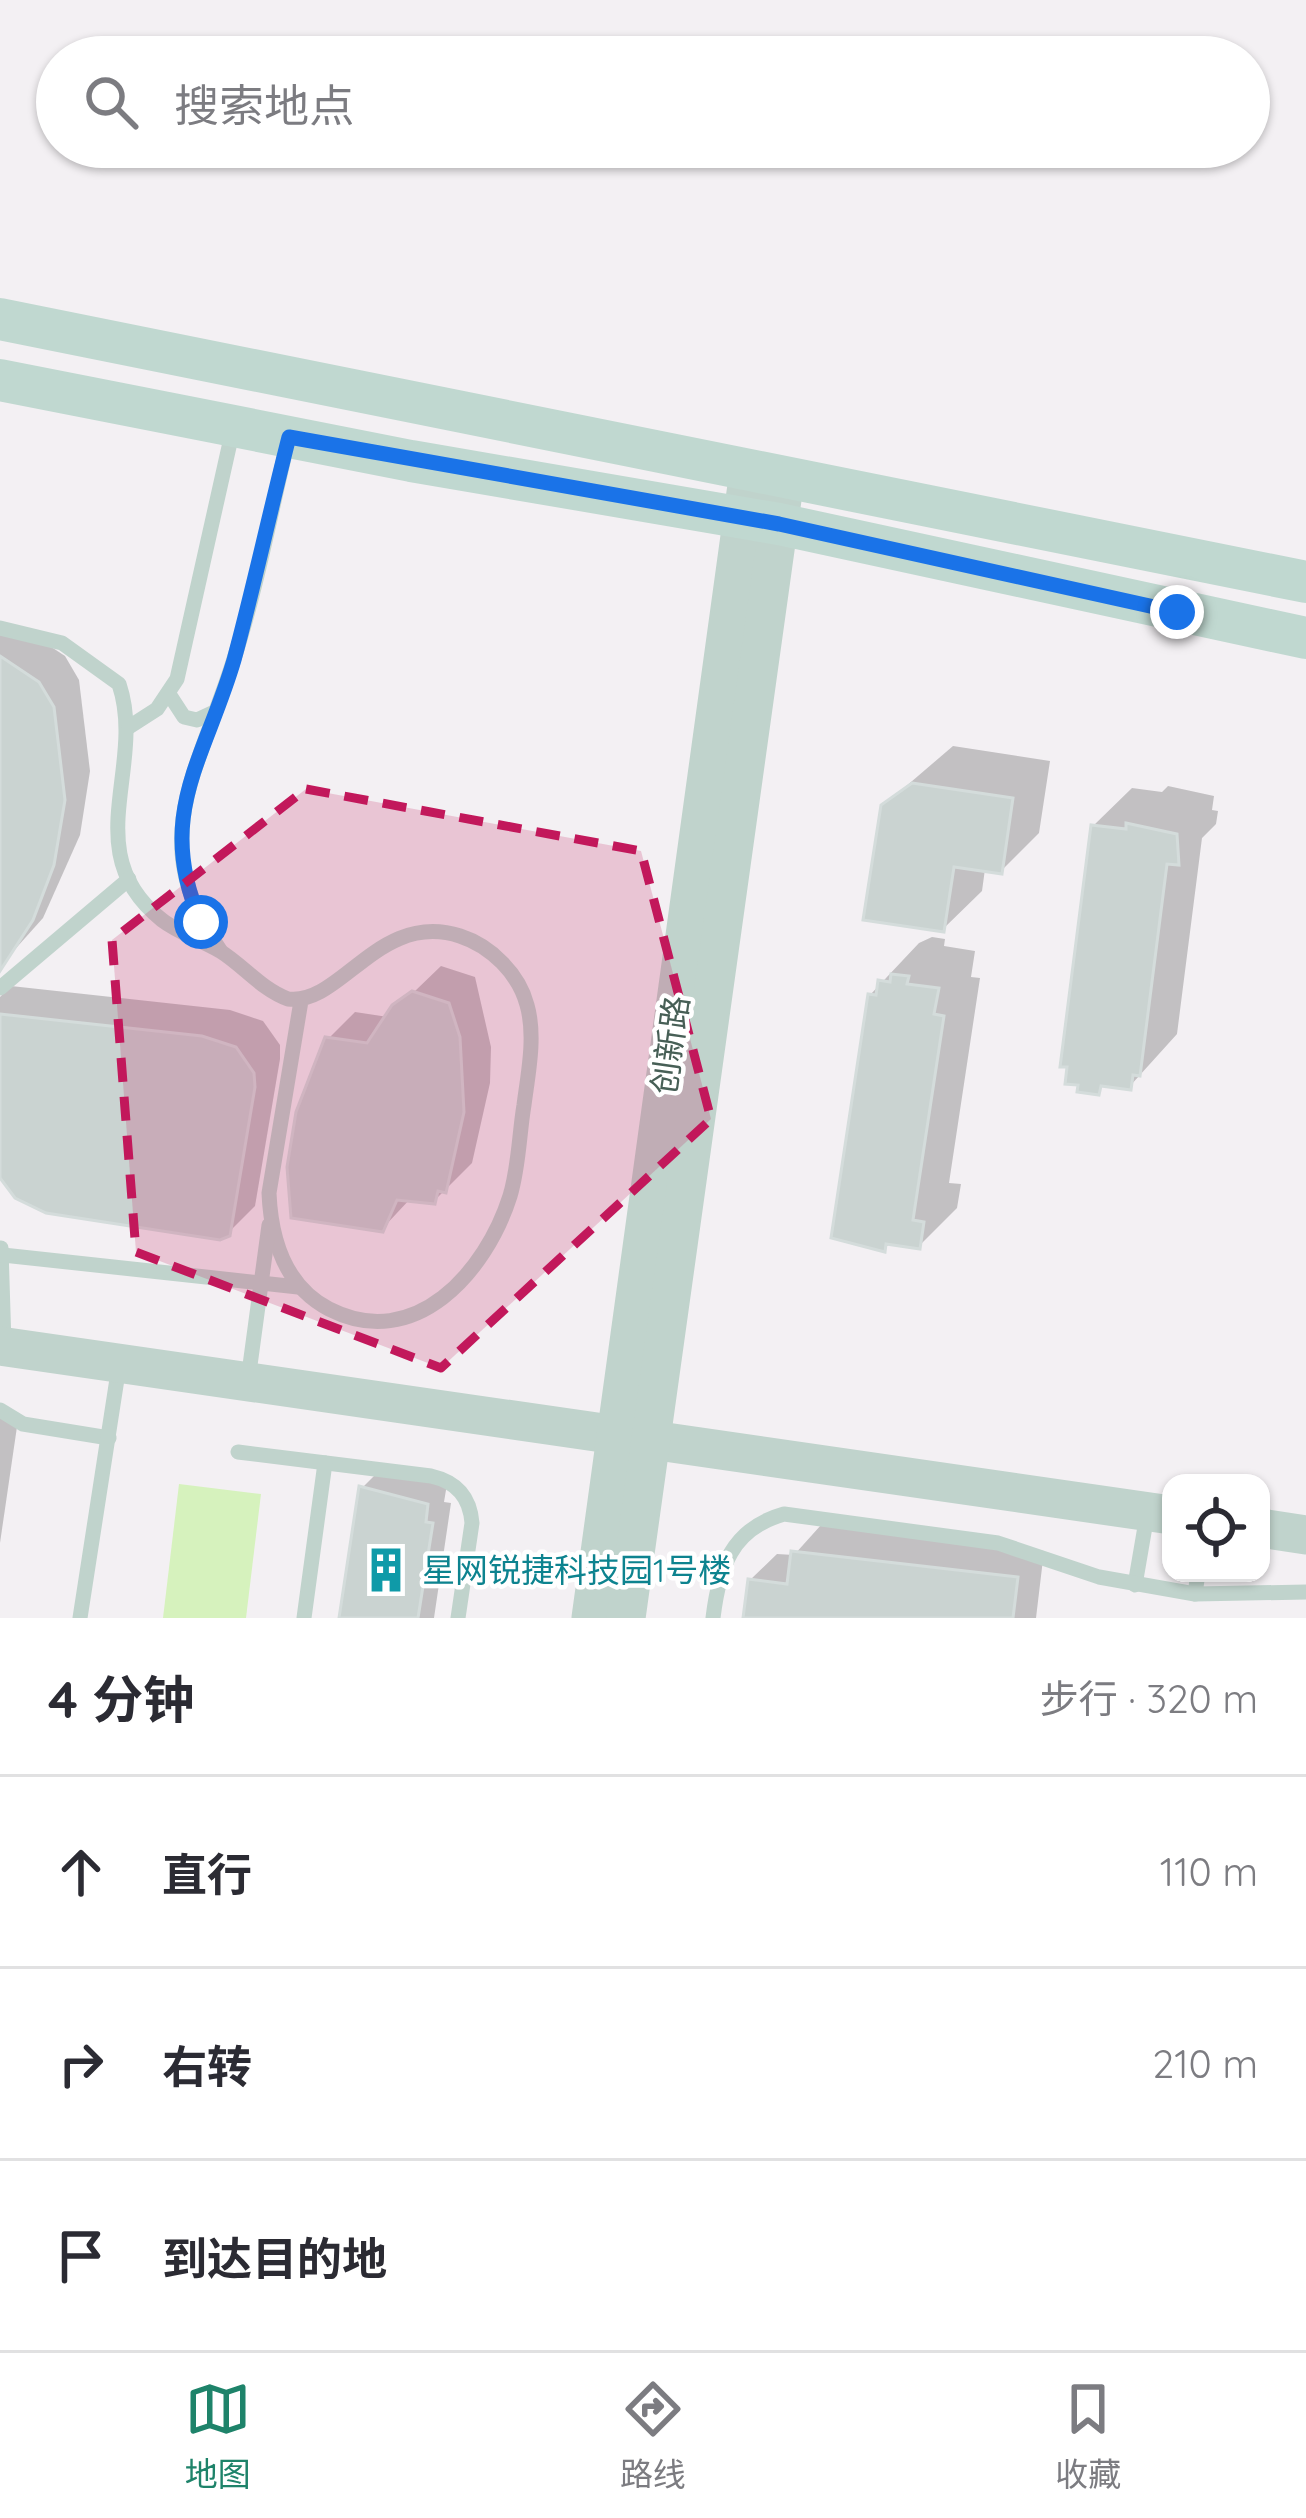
<!DOCTYPE html>
<html lang="zh">
<head>
<meta charset="utf-8">
<style>
  :root { --surface:#fff; --page:#f7f7f7; --text:#2b2b33; --muted:#7c7c81; --line:#e1e1e2; --accent:#1e836a }
  body { margin:0; font-family:Quicksand,"Noto Sans SC",sans-serif; background:var(--page); color:var(--text) }
  .controls { position:absolute; right:36px; bottom:36px; display:grid; overflow:hidden; border-radius:24px; box-shadow:0 3px 9px #0004 }
  .controls button { width:108px; height:108px; display:grid; place-items:center; padding:0; border:0; border-bottom:3px solid var(--line); background:var(--surface); color:var(--text); font:60px sans-serif }
  .stop { position:absolute; width:36px; height:36px; margin:-27px; border:9px solid #1a73e8; border-radius:50%; background:#fff }
  .stop.end { background:#1a73e8; border-color:#fff; box-shadow:0 3px 12px #0008 }
  .list { margin:0; padding:0; list-style:none }
  h2 { display:flex; justify-content:space-between; align-items:center; height:156px; margin:0; padding:0 48px; font-size:51px }
  h2 small { font-size:39px; font-weight:400; color:var(--muted) }
  .list li { display:grid; grid-template-columns:78px 1fr auto; gap:36px; align-items:center; box-sizing:border-box; height:192px; padding:0 48px; border-top:3px solid var(--line) }
  .list b { display:block; font-size:45px; white-space:nowrap }
  .list em { font-size:39px; font-style:normal; color:var(--muted) }
  .icon { flex:none; width:66px; height:66px; fill:none; stroke:currentColor; stroke-width:2; stroke-linecap:round; stroke-linejoin:round }
  .map { position:relative; flex:none; width:1306px; height:1618px; overflow:hidden }
  .search { position:absolute; background:var(--surface); box-shadow:0 3px 9px #0004; left:36px; right:36px; top:36px; height:132px; display:flex; align-items:center; gap:30px; box-sizing:border-box; padding:0 42px; border-radius:66px; color:var(--muted); font-size:45px }
  .sheet { height:732px; background:var(--surface) }
  nav { display:flex; justify-content:space-around; align-items:center; box-sizing:border-box; height:168px; border-top:3px solid var(--line); background:var(--surface); font-size:33px; color:var(--muted) }
  nav a { display:grid; justify-items:center; gap:6px }
  nav .on { color:var(--accent) }
  .map>svg:first-child { display:block }
  .green { fill:#d6f2bd }
  .shadow { fill:#0003 }
  .building { fill:#cad3d1; stroke:#d4dcdb; stroke-width:3 }
  .lines { fill:none; stroke-linecap:round; stroke-linejoin:round }
  .service { stroke:#c0d3cc; stroke-width:15 }
  .tertiary { stroke:#c0d3cc; stroke-width:39 }
  .secondary { stroke:#c0d8d0; stroke-width:42 }
  .route { stroke:#1a73e8; stroke-width:15 }
  .marked { fill:#c2185b; fill-opacity:0.2; stroke:#c2185b; stroke-width:9; stroke-dasharray:24 15; stroke-linejoin:round }
  .labels { text-anchor:middle; stroke-width:9; stroke-linejoin:round; paint-order:stroke }
  .street-label { font-size:33px; fill:#475f56; stroke:#fff }
  .culture-label { font-size:33px; fill:#0d838f; stroke:#fff; text-anchor:start }
</style>
</head>
<body>
<div class="map">
<svg width="1306" height="1618" viewBox="0 0 1306 1618">
  <rect width="100%" height="100%" fill="#f3f0f3"/>
  <path class="green" d="M179,1484L261,1494L246,1618H163Z"/>
  <g class="shadow">
    <path d="M27,631L65,656L79,680L90,771L80,835L43,918L0,966V634Z"/>
    <path d="M953,746L1050,761L1039,833L1001,871L985,869L982,891L943,929L883,806Z"/>
    <path d="M1168,786L1214,796L1212,810L1218,811L1216,824L1202,838L1177,1034L1130,1086L1106,1083L1098,1091L1093,826L1132,788L1162,792Z"/>
    <path d="M932,937L945,939L944,946L975,951L971,977L980,978L949,1183L961,1184L957,1208L919,1246L891,1242L884,1249L870,995L919,943Z"/>
    <path d="M441,966L475,977L491,1047L490,1083L472,1163L434,1201L411,1198L382,1229L328,1039L355,1012L388,1017Z"/>
    <path d="M11,986L230,1010L263,1021L280,1045V1059L255,1206L228,1233L0,1172V997Z"/>
    <path d="M0,1410L19,1413L0,1543Z"/>
    <path d="M382,1468L447,1484L444,1502L451,1503L434,1618H342L362,1488Z"/>
    <path d="M821,1525L1044,1551L1036,1618H746L750,1580L777,1554L794,1555Z"/>
  </g>
  <g class="building">
    <path d="M0,656L39,682L54,707L65,800L54,865L33,920L0,971Z"/>
    <path d="M912,783L1013,798L1002,874L954,867L944,932L863,920L881,805Z"/>
    <path d="M1126,823L1177,834L1179,865L1167,864L1140,1076L1133,1075L1131,1090L1101,1086L1099,1095L1077,1092L1078,1085L1065,1084L1067,1067H1060L1091,825L1126,829Z"/>
    <path d="M891,974L909,976L907,984L939,988L934,1014L944,1016L913,1220L924,1222L920,1249L886,1244L885,1252L831,1238L868,994L876,995L878,980L890,982Z"/>
    <path d="M412,991L449,1003L460,1037L464,1112L446,1193L438,1191L435,1204L397,1200L383,1232L291,1218L287,1167L296,1112L325,1037L367,1043L392,1005Z"/>
    <path d="M0,1014L202,1036L236,1047L254,1073L255,1087L230,1236L220,1240L46,1213L15,1198L0,1178Z"/>
    <path d="M359,1486L428,1504L426,1522L433,1523L418,1618H339Z"/>
    <path d="M791,1551L1018,1577L1013,1618H743L748,1579L787,1584Z"/>
  </g>
  <g class="lines">
    <g class="service">
      <path d="M0,628L62,643L119,684C147,767 76,852 162,920C179,933 201,940 220,951C244,966 261,989 288,999C341,1006 379,910 460,936C491,946 519,974 527,1005C536,1036 528,1074 524,1105C519,1135 519,1166 510,1196C486,1272 415,1353 329,1309C285,1286 271,1240 269,1193L301,1001"/>
      <path d="M169,694L184,717L197,720L212,713"/>
      <path d="M129,727L157,709L177,679L233,429"/>
      <path d="M220,950C145,842 197,774 232,665C256,592 270,515 288,441"/>
      <path d="M0,988L129,879"/>
      <path d="M1,1248L4,1344"/>
      <path d="M3,1255L298,1287"/>
      <path d="M248,1380L269,1225"/>
      <path d="M0,1410L23,1424L109,1438"/>
      <path d="M238,1452L431,1476C457,1482 470,1497 472,1523L458,1618"/>
      <path d="M1135,1585L1147,1515"/>
      <path d="M1195,1594L1198,1573"/>
      <path d="M80,1618L119,1366"/>
      <path d="M304,1618L325,1463"/>
      <path d="M713,1618C719,1568 731,1529 784,1514L998,1543L1099,1577L1195,1594L1306,1592"/>
    </g>
    <g class="tertiary">
      <path d="M0,1346L1171,1515"/>
      <path d="M1261,1528L1306,1535"/>
      <path d="M591,1618L749,471"/>
      <path d="M626,1618L785,478"/>
    </g>
    <g class="secondary">
      <path d="M0,319L1306,582"/>
      <path d="M0,380L411,461L779,524L1306,638"/>
    </g>
  </g>
  <g class="lines">
    <path class="route" d="M201,922C154,816 205,759 234,660C254,586 270,511 289,437L779,524L1177,612"/>
  </g>
  <path class="marked" d="M306,789L641,851L711,1119L441,1368L136,1252L112,940Z"/>
  <defs>
    <g id="building-bare" transform="scale(3.6)"><path d="M-4-6H4V6H1V3H-1V6H-4ZM-2.5-4.3h1.7v1.8h-1.7ZM.8-4.3h1.7v1.8H.8ZM-2.5-1h1.7V.8h-1.7ZM.8-1h1.7V.8H.8Z" fill="#0f9aa8" stroke="#fff" stroke-width="2.5" paint-order="stroke"/></g>
  </defs>
  <g fill-rule="evenodd">
    <use href="#building-bare" x="386" y="1570"/>
  </g>
  <g class="labels">
    <g class="street-label">
      <text transform="translate(670 1045) rotate(-82)" y="12">创新路</text>
    </g>
    <g class="culture-label">
      <text x="422" y="1582">星网锐捷科技园1号楼</text>
    </g>
  </g>
</svg>
<div class="controls">
<button><svg class="icon" aria-label="locate" viewBox="0 0 24 24"><circle cx="12" cy="12" r="6"/><path d="M12 2v4M12 18v4M2 12h4M18 12h4"/></svg></button>
</div>
<div class="stop" style="left:201px;top:922px"></div>
<div class="stop end" style="left:1177px;top:612px"></div>
<div class="search"><svg class="icon" aria-label="search" viewBox="0 0 24 24"><circle cx="10" cy="10" r="6"/><path d="M15 15l6 6"/></svg>搜索地点</div>
</div>
<section class="sheet">
<h2>4 分钟<small>步行 · 320 m</small></h2>
<ul class="list">
<li><svg class="icon" aria-label="ahead" viewBox="0 0 24 24"><path d="M12 20V5M6 11l6-6 6 6"/></svg><div><b>直行</b></div><em>110 m</em></li>
<li><svg class="icon" aria-label="right" viewBox="0 0 24 24"><path d="M7 20v-9h11M14 6l5 5-5 5"/></svg><div><b>右转</b></div><em>210 m</em></li>
<li><svg class="icon" aria-label="arrive" viewBox="0 0 24 24"><path d="M6 21V4h12l-3 4 3 4H6"/></svg><div><b>到达目的地</b></div></li>
</ul>
</section>
<nav>
<a class="on"><svg class="icon" aria-label="map" viewBox="0 0 24 24"><path d="M3 6l6-2 6 2 6-2v14l-6 2-6-2-6 2zM9 4v14M15 6v14"/></svg>地图</a>
<a><svg class="icon" aria-label="directions" viewBox="0 0 24 24"><path d="M12 3l9 9-9 9-9-9zM9 14v-3h6M13 9l2 2-2 2"/></svg>路线</a>
<a><svg class="icon" aria-label="saved" viewBox="0 0 24 24"><path d="M7 4h10v16l-5-4-5 4z"/></svg>收藏</a>
</nav>
</body>
</html>
